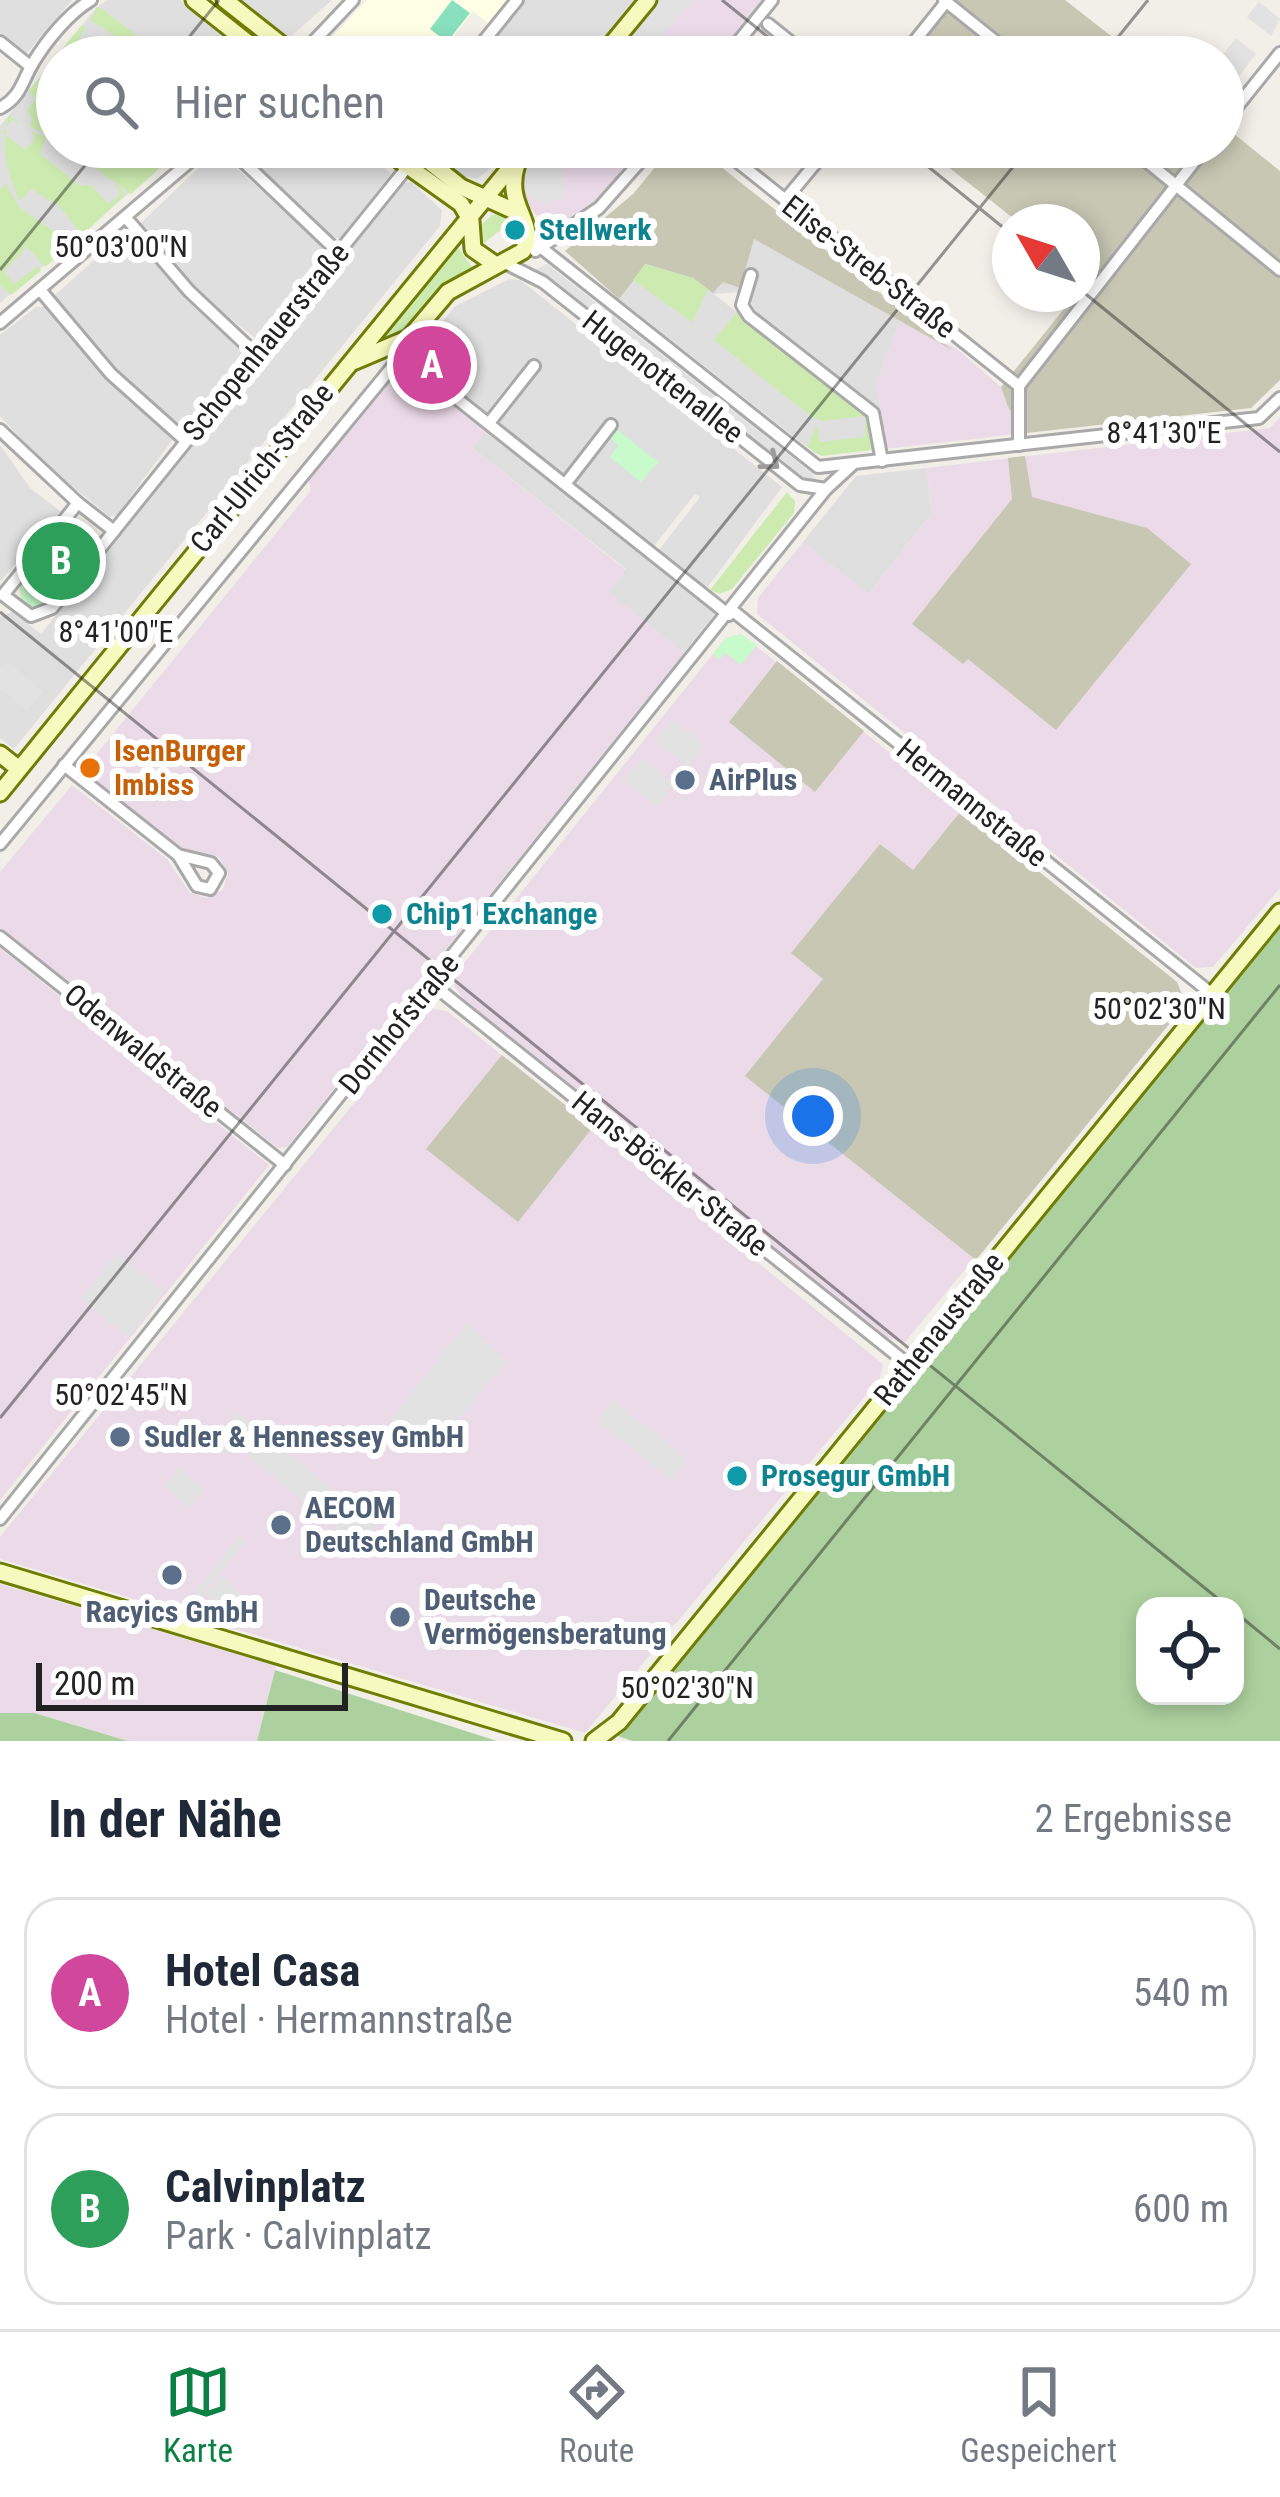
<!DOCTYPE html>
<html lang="de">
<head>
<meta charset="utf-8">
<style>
  :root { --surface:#fff; --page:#f6f6f7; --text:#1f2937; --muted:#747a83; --line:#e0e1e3; --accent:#0b8043 }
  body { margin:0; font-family:"Roboto Condensed",sans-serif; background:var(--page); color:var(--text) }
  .controls { position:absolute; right:36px; bottom:36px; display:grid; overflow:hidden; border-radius:24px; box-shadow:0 6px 18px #0003 }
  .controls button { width:108px; height:108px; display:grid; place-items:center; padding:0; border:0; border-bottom:3px solid var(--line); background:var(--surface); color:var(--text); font:60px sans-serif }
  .compass { position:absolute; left:992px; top:204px; width:108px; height:108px; border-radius:50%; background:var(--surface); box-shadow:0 6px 18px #0003; rotate:309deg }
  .scale { position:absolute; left:36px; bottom:30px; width:312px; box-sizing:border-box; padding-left:12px; border:6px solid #222; border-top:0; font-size:33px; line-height:42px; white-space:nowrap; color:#222; -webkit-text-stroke:9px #fff; paint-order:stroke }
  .you { position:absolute; left:813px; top:1116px; width:42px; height:42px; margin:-30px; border:9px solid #fff; border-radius:50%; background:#1a73e8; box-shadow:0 0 0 18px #1a73e833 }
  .badge { display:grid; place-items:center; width:78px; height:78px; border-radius:50%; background:var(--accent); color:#fff; font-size:39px; font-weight:700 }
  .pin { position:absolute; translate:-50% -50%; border:6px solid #fff; box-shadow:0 3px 12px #0006 }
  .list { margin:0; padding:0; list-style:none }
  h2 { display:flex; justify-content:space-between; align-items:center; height:156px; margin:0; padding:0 48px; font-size:51px }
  h2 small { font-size:39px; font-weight:400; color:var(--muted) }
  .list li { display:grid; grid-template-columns:78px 1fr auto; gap:36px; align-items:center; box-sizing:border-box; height:192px; margin:0 24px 24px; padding:0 24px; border:3px solid var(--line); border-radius:36px }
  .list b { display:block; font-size:45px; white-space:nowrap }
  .list p { margin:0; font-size:39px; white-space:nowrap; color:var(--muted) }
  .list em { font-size:39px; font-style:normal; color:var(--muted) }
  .icon { flex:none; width:66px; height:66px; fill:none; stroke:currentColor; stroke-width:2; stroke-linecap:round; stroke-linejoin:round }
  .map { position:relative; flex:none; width:1280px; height:1741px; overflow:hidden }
  .search { position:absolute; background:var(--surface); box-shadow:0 6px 18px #0003; left:36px; right:36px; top:36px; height:132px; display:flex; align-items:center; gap:30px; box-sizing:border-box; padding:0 42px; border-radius:66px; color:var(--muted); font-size:45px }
  .sheet { height:588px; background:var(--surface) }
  nav { display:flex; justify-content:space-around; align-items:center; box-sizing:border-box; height:168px; border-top:3px solid var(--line); background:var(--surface); font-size:33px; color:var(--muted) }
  nav a { display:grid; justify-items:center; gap:6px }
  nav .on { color:var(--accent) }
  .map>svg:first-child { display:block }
  .residential { fill:#e0dfdf }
  .industrial { fill:#ebdbe8 }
  .education { fill:#ffffe5 }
  .construction { fill:#c7c7b4 }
  .grass { fill:#cdebb0 }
  .forest { fill:#add19e; fill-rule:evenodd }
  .park { fill:#c8facc }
  .pitch { fill:#88e0be }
  .parking { fill:#e2e2e2 }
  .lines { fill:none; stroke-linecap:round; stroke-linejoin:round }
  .street-casing { stroke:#a9a9a9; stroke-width:16 }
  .secondary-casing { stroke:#707d05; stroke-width:21 }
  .street { stroke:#fff; stroke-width:10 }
  .secondary { stroke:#f7fabf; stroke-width:15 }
  .oneway { stroke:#9c9c9c }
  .ticks { fill:none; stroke:#222; stroke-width:3; stroke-opacity:0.45 }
  .culture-dot { fill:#0f9aa8; stroke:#fff; stroke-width:4.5 }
  .food-dot { fill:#e8710a; stroke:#fff; stroke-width:4.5 }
  .service-dot { fill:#5c6f8a; stroke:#fff; stroke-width:4.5 }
  .labels { text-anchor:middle; stroke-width:12; stroke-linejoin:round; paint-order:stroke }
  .culture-label { font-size:30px; font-weight:bold; fill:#0d838f; stroke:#fff; text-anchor:start }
  .street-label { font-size:30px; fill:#222; stroke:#fff }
  .food-label { font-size:30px; font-weight:bold; fill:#c56008; stroke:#fff; text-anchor:start }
  .service-label { font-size:30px; font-weight:bold; fill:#4e5e75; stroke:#fff; text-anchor:start }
  .ticks-label { font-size:30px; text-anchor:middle; fill:#222; stroke:#fff; stroke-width:12; stroke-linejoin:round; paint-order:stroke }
</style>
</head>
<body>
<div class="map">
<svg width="1280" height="1741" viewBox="0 0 1280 1741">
  <rect width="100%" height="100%" fill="#f2efe9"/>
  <g class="residential">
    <path d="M0,0H72L27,53L0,33Z"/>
    <path d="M107,0H180L253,57H57V147H183L0,303V126L96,8Z"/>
    <path d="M238,0H332L288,39Z"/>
    <path d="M526,0H635L589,57H480Z"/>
    <path d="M236,147H362L391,174L340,238H333Z"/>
    <path d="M425,147H516L477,179L462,176Z"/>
    <path d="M217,150L325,249L258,340L207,300L140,224Z"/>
    <path d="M411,182L442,210L440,226L14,749L0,738V617L12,612L41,634L404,183Z"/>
    <path d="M124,233L244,352L188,427L182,428L113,367L54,296Z"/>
    <path d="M754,239L900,320L877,383L881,412L757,315L750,299L756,275L741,292L714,294L868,417L872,450L816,454L619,299L645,264Z"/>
    <path d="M509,279L520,280L782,487L707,588L659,550L700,497L695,494L654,546L573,482L606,422L564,475L498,423L540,369L528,361L486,413L415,358L454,307Z"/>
    <path d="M36,307H44L107,380L173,439L117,515L110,517L46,465L0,416V335Z"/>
    <path d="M485,431L716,612L684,653L608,592L626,569L472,448Z"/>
    <path d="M0,445L30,488L60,511L0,582Z"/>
    <path d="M926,468L932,513L868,595L803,542L856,476Z"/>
  </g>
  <g class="industrial">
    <path d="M659,0H763L717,57H613Z"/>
    <path d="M539,147H644L612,189L553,234L525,202L519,181Z"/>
    <path d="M900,320L957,349L1001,387L1008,407L1027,433L885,449L877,383Z"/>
    <path d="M406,369L485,431L472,448L626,570L609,592L684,653L287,1147L278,1148L0,928V872L72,785L167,859L190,893L207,898L223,890L228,873L219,857L179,848L82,772L311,490L308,477L398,370Z"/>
    <path d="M1280,417V888L1213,967L1196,968L757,614L758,598L803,542L869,594L932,513L926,468L1270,428Z"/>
    <path d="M741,634L1177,982L1183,995L1179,1012L904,1343L886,1337L466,1002L454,986L457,972L726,638Z"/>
    <path d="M0,948L269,1165L0,1500Z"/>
    <path d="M431,1009L447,1011L883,1364L880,1378L585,1733L0,1559V1537Z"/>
    <path d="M0,1584L276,1666L257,1741H128L34,1713H0Z"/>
  </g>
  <path class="education" d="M367,0H508L489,24L473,11L446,46L457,57H324L321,49Z"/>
  <g class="construction">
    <path d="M946,0H1065L1138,57H900Z"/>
    <path d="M1223,125L1280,171V380L1251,408L1027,433L1008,407L1001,387L1076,294H1082L1088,278L1082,273V222H1018L923,147H1223Z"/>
    <path d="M672,147H696L952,350L754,239L740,288L723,282L713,293L693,278L646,264L619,299L565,251L633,194Z"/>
    <path d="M1025,456L1032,497L1147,528L1191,564L1056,730L968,659L963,664L912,624L1012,499L1008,458Z"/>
    <path d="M777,661L864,731L815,792L729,722Z"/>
    <path d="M962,810L1177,982L1183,998L1179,1012L976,1260L745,1076L823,979L791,953L880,844L913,870Z"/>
    <path d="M502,1055L593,1127L518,1222L426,1149Z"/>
  </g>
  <g class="grass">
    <path d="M96,8H101L164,57H129L119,38L91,21Z"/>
    <path d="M82,25L85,28L78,40L99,57H57L56,68L51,63Z"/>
    <path d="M48,69L55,78L48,75L40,85L57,100V140L29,126L33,120L27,110L36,99L28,91Z"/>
    <path d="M9,115L23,126L12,120L2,132L25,150L35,139L31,131L54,141L46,138L40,154L80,186L91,185L108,204L120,195L114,183L126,194L70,247L65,241L78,230L60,207L31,189L20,201C7,174 0,144 9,115Z"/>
    <path d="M66,147L137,148L149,166L164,155L158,147L172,157L131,194Z"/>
    <path d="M0,174L20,208L52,230L66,250L45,267L27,247L4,271L14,284L38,266L41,271L11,295L0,285V190L5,184Z"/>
    <path d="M503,213L515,219L480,246V226L492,215Z"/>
    <path d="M456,245L475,271C447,296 414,339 375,342Z"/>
    <path d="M645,264L693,278L708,289L692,322L633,280Z"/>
    <path d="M737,312L868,417L872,450L821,456L807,447L817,426L820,442L865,437V416L822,421L812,417L714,340Z"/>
    <path d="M787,492L795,501L794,513L732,589L720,594L710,590Z"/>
  </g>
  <g class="forest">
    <path d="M1280,927V1741H632L618,1736ZM1235,1606V1696H1145V1606Z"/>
    <path d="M275,1670L497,1741H257Z"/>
    <path d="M0,1713H34L128,1741H0Z"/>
  </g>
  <g class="park">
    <path d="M615,428L658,462L641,482L610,457L618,445L608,437Z"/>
    <path d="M74,520L96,541L41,607L33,608L21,598L20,587Z"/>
    <path d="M741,634L757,645L741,665L725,653L719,660L713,654L726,638Z"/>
  </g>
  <path class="pitch" d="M452,0L470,13L447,42L430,29Z"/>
  <g class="parking">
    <path d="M659,0H693L645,57H613Z"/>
    <path d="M1259,2L1280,19L1271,36L1247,17Z"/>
    <path d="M1236,38L1256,54L1223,96L1221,57Z"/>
    <path d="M539,147H571L561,170L567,195L544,205L521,190L519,181Z"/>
    <path d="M547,264L813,474L817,482L807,484L536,270Z"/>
    <path d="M7,662L43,691L27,711L0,689V667Z"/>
    <path d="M672,719L705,745L688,767L655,741Z"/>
    <path d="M641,759L674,785L657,807L623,780Z"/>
    <path d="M117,1253L164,1292L128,1337L80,1299Z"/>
    <path d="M467,1323L506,1361L432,1452L391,1419Z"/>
    <path d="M613,1400L687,1460L671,1480L597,1420Z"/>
    <path d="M237,1412L377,1525L359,1547L236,1446L225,1457L217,1450L227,1439L220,1432Z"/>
    <path d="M179,1468L205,1490L190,1508L164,1486Z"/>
    <path d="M240,1536L246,1541L187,1613L182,1608Z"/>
    <path d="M220,1576L246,1597L232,1616L205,1594Z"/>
  </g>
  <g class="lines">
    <g class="street-casing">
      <g id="street">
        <path d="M944,0L1015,57"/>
        <path d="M768,24L809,57"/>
        <path d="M0,42L30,66"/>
        <path d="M299,57L353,0"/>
        <path d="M471,57L517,0"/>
        <path d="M726,57L772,0"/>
        <path d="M902,57L946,2"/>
        <path d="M0,108C21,97 22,81 33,63C46,41 69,13 91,0"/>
        <path d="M1223,124L1280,53"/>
        <path d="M228,147L338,252"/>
        <path d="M719,147L1019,386"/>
        <path d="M1129,147L1280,270"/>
        <path d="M785,200L829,147"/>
        <path d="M127,219L189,291L257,355"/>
        <path d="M529,238L818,467L1259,418L1280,398"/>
        <path d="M535,251L599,208L653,147"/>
        <path d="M505,263L543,282L800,485L826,489"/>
        <path d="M751,275L742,305L749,316L873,413L882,461"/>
        <path d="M41,291L111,374L186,441"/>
        <path d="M0,323L207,147"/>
        <path d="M402,355L729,615"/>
        <path d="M489,423L534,366"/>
        <path d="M0,430L78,503"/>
        <path d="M1019,445V386L1206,147"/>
        <path d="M566,483L611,425"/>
        <path d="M78,503L114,531L52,608L31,616L3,595Z"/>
        <path d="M114,531L409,165"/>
        <path d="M733,611L1212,994"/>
        <path d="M64,765L178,855L197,886L210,889L219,873L211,863L178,855"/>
        <path d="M0,844L402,355L408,339"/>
        <path d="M0,937L285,1165"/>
        <path d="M432,984L909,1365"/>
        <path d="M0,1519L826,489L852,465"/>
      </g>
    </g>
    <g class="secondary-casing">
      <g id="secondary">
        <path d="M194,0L266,57"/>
        <path d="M225,0L297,57"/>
        <path d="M601,57L648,0"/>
        <path d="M381,147L461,204L471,221L473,249L496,265"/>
        <path d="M411,147L461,187L519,213"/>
        <path d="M355,361L409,338L448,292L523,251C539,222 503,207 517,164"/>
        <path d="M0,754L19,769"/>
        <path d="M0,793C175,577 351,361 527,147"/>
        <path d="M0,1572L563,1741"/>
        <path d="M594,1741L619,1722L1280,912"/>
      </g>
    </g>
    <use href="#street" class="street"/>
    <use href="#secondary" class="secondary"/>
  </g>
  <defs><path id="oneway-chevron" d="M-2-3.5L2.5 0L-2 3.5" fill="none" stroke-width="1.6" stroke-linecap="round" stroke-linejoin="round" transform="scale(3)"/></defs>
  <use class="oneway" href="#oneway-chevron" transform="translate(771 462) rotate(38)"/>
  <path class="ticks" d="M722,0L793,57M173,57L219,0M1102,57L1148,0M904,147L1010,233M0,270L100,147M1082,291L1280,452M0,612L1227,1606M0,1418L1029,147M1235,1612L1280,1649M668,1741L1280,985"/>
  <g class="culture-dot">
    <circle cx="515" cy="230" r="12"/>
    <circle cx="382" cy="914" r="12"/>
    <circle cx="737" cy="1476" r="12"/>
  </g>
  <circle class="food-dot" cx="90" cy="768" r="12"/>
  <g class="service-dot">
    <circle cx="685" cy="780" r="12"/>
    <circle cx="120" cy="1437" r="12"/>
    <circle cx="281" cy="1525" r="12"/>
    <circle cx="172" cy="1575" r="12"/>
    <circle cx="400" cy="1617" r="12"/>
  </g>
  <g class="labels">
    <g class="culture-label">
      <text x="539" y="240">Stellwerk</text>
      <text x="406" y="924">Chip1 Exchange</text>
      <text x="761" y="1486">Prosegur GmbH</text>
    </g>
    <g class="street-label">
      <text transform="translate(869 267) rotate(38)" y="10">Elise-Streb-Straße</text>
      <text transform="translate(266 342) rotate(-51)" y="10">Schopenhauerstraße</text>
      <text transform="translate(663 377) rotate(38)" y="10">Hugenottenallee</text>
      <text transform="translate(262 468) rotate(-51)" y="10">Carl-Ulrich-Straße</text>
      <text transform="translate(972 803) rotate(39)" y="10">Hermannstraße</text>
      <text transform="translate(399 1024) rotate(-51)" y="10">Dornhofstraße</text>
      <text transform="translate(143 1051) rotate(39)" y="10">Odenwaldstraße</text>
      <text transform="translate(670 1174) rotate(39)" y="10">Hans-Böckler-Straße</text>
      <text transform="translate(939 1329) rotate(-51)" y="10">Rathenaustraße</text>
    </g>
    <g class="food-label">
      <text x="114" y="761">IsenBurger<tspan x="114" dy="34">Imbiss</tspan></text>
    </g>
    <g class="service-label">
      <text x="709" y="790">AirPlus</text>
      <text x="144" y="1447">Sudler &amp; Hennessey GmbH</text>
      <text x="305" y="1518">AECOM<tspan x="305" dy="34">Deutschland GmbH</tspan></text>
      <text x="424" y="1610">Deutsche<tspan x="424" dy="34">Vermögensberatung</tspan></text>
      <text x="172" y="1622" text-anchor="middle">Racyics GmbH</text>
    </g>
  </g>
  <g class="ticks-label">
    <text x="121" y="257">50°03'00"N</text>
    <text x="1164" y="443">8°41'30"E</text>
    <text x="116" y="642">8°41'00"E</text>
    <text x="1159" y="1019">50°02'30"N</text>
    <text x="121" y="1405">50°02'45"N</text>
    <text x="687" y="1698">50°02'30"N</text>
  </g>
</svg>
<div class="controls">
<button><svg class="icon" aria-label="locate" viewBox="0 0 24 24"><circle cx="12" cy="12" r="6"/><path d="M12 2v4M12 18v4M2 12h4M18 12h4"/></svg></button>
</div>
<svg class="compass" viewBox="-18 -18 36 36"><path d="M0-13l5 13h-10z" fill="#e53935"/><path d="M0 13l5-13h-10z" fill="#747a83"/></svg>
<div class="scale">200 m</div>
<div class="you"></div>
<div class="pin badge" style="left:432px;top:365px;background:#d1479c">A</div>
<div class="pin badge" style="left:61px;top:561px;background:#2e9e5b">B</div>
<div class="search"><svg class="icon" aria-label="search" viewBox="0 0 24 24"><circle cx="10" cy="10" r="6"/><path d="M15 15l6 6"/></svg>Hier suchen</div>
</div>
<section class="sheet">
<h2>In der Nähe<small>2 Ergebnisse</small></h2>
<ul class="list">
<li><span class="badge" style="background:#d1479c">A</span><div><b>Hotel Casa</b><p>Hotel · Hermannstraße</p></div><em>540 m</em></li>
<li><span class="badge" style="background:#2e9e5b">B</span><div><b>Calvinplatz</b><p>Park · Calvinplatz</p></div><em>600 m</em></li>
</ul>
</section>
<nav>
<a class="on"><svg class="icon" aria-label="map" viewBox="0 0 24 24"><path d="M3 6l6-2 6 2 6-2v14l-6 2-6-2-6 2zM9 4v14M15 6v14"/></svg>Karte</a>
<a><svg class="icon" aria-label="directions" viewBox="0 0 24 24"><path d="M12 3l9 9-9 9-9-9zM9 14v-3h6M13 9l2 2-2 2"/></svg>Route</a>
<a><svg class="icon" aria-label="saved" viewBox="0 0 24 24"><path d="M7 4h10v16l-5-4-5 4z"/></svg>Gespeichert</a>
</nav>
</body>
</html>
